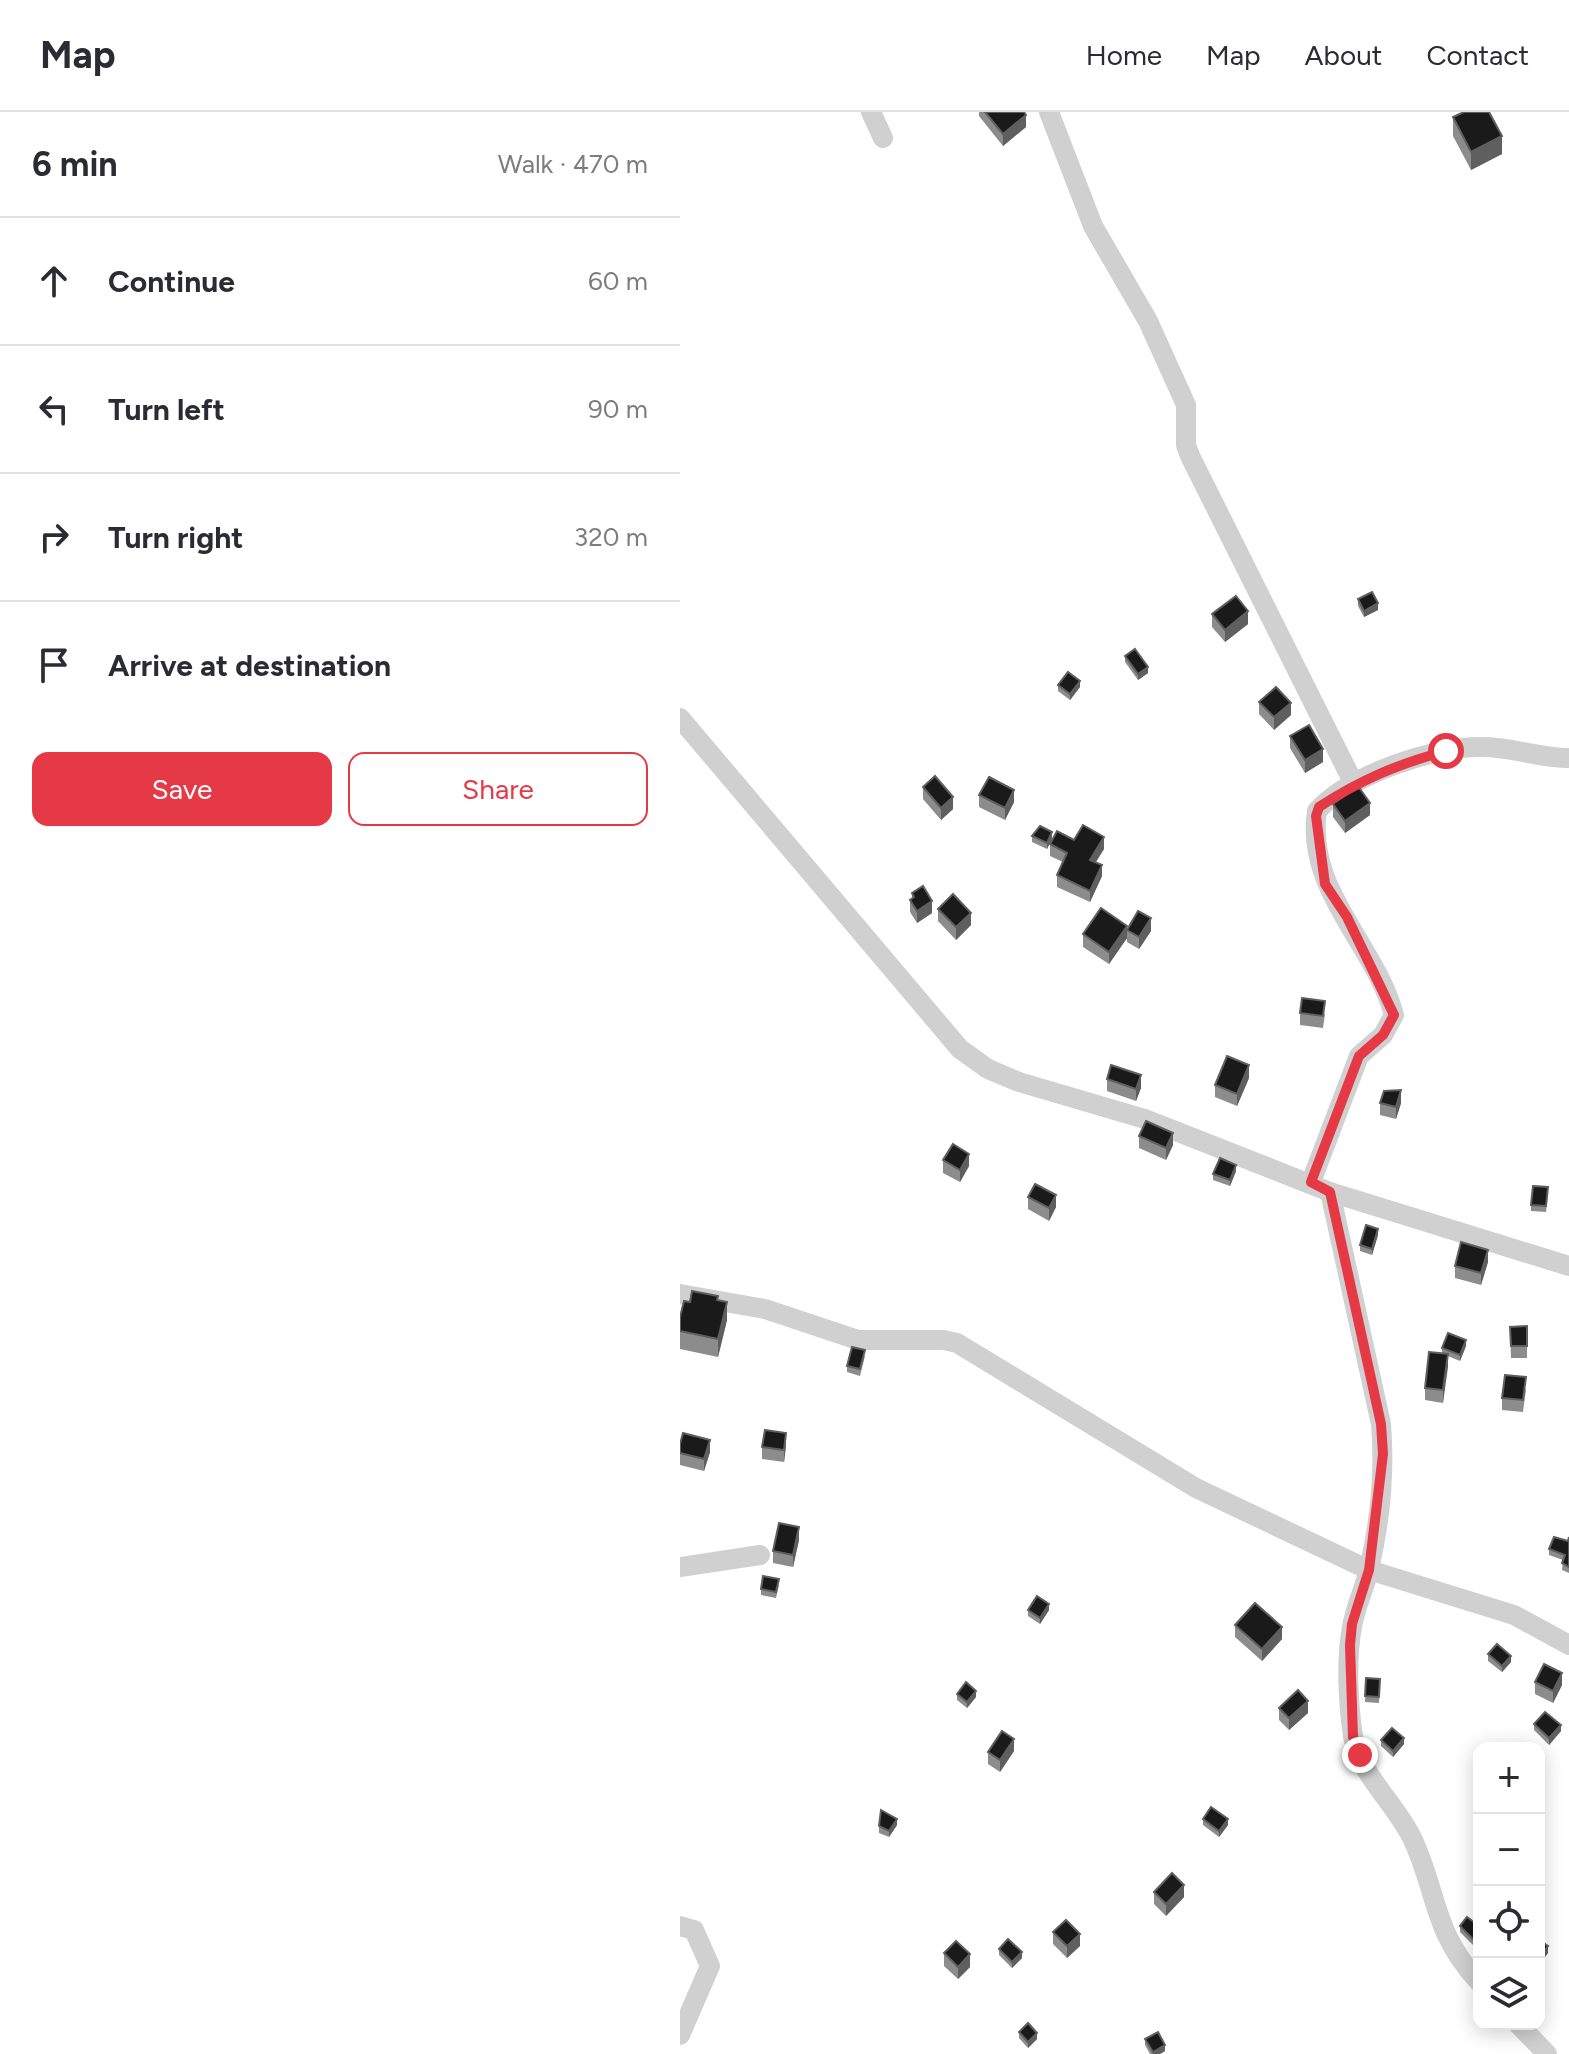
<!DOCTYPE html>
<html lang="en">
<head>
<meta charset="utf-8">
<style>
  :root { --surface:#fff; --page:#f7f7f7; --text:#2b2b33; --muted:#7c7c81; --line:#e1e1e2; --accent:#e63946 }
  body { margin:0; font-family:Figtree,sans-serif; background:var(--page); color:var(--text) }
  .controls { position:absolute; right:24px; bottom:24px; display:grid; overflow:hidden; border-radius:16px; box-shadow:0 4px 20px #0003 }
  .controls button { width:72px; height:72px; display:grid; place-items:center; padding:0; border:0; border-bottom:2px solid var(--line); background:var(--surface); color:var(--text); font:40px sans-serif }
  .stop { position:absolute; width:24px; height:24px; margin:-18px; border:6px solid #e63946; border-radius:50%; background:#fff }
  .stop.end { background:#e63946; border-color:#fff; box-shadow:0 2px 8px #0008 }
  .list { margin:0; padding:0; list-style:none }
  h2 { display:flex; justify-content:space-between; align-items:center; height:104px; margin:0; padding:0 32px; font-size:34px }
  h2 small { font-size:26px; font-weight:400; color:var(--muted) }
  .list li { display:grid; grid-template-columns:52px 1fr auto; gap:24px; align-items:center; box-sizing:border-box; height:128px; padding:0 32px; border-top:2px solid var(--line) }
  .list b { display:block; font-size:30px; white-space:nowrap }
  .list em { font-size:26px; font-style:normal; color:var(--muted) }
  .actions { display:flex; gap:16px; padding:24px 32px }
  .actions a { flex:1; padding:18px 0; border:2px solid var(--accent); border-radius:16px; text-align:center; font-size:28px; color:var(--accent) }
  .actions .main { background:var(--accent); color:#fff }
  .icon { flex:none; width:44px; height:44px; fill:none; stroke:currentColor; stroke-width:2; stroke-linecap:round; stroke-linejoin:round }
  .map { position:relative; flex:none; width:889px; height:1942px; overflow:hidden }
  header { display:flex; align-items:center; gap:48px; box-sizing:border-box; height:112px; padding:0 40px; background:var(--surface); border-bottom:2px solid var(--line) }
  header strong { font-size:38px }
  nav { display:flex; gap:44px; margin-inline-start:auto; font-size:28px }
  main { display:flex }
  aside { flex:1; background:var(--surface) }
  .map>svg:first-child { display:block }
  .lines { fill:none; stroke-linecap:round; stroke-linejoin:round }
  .street { stroke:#d0d0d0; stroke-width:20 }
  .wall { fill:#8c8c8c }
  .shaded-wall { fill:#5f5f5f }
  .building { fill:#1a1a1a; stroke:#5f5f5f; stroke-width:2 }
  .route { stroke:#e63946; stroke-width:10 }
</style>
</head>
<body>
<header>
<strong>Map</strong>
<nav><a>Home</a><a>Map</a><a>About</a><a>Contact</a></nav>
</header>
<main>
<aside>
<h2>6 min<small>Walk · 470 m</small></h2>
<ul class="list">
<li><svg class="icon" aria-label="ahead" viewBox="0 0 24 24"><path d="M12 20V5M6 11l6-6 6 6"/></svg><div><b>Continue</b></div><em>60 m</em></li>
<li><svg class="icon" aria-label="left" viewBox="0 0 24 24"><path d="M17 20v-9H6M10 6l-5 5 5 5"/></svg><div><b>Turn left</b></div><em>90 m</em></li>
<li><svg class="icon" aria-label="right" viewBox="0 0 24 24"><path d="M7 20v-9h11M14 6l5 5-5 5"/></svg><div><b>Turn right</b></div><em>320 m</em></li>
<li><svg class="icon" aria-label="arrive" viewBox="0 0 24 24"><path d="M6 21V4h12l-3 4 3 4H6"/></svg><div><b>Arrive at destination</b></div></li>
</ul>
<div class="actions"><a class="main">Save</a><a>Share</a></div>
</aside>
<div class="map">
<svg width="889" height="1942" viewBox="0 0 889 1942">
  <rect width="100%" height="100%" fill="#fff"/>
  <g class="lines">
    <g class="street">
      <path d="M191,0L203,26"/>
      <path d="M369,0L413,114L468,209L506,293V333L510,344L674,672"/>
      <path d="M0,606L280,937L308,957L339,970L465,1007L650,1080L889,1154"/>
      <path d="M631,1070L679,944L703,923L714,903C695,832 625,778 637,699C669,663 755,634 802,635C831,635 860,646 889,646"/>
      <path d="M650,1080L701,1312C705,1361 700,1410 689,1457C685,1476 675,1495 672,1515C666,1547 668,1591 673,1624C679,1662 718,1694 733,1728C758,1782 753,1821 799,1870"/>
      <path d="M0,1182L85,1197L178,1228H264L277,1231L516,1376L689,1458L834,1503L889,1533"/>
      <path d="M0,1455L80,1443"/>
      <path d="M0,1814L14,1818L30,1854L0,1923"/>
      <path d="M838,1912L867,1942"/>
    </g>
  </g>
  <g class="wall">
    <path d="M299,0H344L346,15L323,34L299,4Z"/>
    <path d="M773,5L822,42L791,58L773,24Z"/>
    <path d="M678,487L698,498L684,505L678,494Z"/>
    <path d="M532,502L568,512L545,530L532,515Z"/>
    <path d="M445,544L468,561L458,568L445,550Z"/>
    <path d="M378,573L400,575L390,588L378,579Z"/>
    <path d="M579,590L611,603L594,618L579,602Z"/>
    <path d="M610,624L643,650L625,661L610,636Z"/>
    <path d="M243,675L273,697L261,708L243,687Z"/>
    <path d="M299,683L334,690L325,708L299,695Z"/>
    <path d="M653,692L690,703L665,721L653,705Z"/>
    <path d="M352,724L372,726L367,737L352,730Z"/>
    <path d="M394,728L424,737L416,750L422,764L410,790L377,775V763L383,750L370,744V732Z"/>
    <path d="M232,781L252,801L237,811L230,800V788L232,787Z"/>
    <path d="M258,797L291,813L276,828L258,809Z"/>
    <path d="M447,817L471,819L459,837L447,830V826L429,852L403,835V822Z"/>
    <path d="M620,901L645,902L643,916L620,913Z"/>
    <path d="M569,966L557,994L535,985V973Z"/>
    <path d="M427,967L461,976L456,989L427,979Z"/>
    <path d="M700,991H721L716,1007L700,1003Z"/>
    <path d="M459,1024L493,1033L486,1048L459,1036Z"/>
    <path d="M263,1048L289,1054L280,1070L263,1061Z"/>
    <path d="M556,1059L550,1074L533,1068V1062Z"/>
    <path d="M868,1082L866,1100L851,1099V1093Z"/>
    <path d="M348,1085L376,1095L369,1109L348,1097Z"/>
    <path d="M698,1123L692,1143L680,1139V1133Z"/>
    <path d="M808,1150L801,1173L775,1166V1154Z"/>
    <path d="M38,1188L47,1208L38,1245L0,1237V1205L10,1190Z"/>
    <path d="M847,1214V1246H831L830,1215Z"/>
    <path d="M786,1234L780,1249L768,1244L763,1291L745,1288V1276L762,1242V1236Z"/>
    <path d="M185,1244L180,1264L167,1260V1254Z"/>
    <path d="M846,1277L843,1300L822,1298V1286Z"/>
    <path d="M0,1332L30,1340L24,1359L0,1353Z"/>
    <path d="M106,1333L104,1350L82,1347V1335Z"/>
    <path d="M889,1425V1461L882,1458L883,1448L869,1443V1437L888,1429Z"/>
    <path d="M119,1428L113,1455L93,1451V1439Z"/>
    <path d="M99,1473L96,1486L81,1483V1477Z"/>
    <path d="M348,1498H369L360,1512L348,1504Z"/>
    <path d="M555,1513L602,1527L582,1549L555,1525Z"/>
    <path d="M808,1542L831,1550L822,1560L808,1549Z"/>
    <path d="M686,1566L700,1567L699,1591L685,1590Z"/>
    <path d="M855,1570L882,1573L873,1591L855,1582Z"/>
    <path d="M277,1582L296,1585L287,1596L277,1588Z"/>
    <path d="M599,1596L628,1601L609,1618L599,1608Z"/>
    <path d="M854,1612L881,1619L869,1633L854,1618Z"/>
    <path d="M701,1628L724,1632L713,1645L701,1634Z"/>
    <path d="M334,1639L320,1660L308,1652V1640Z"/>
    <path d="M523,1707L548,1713L539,1725L523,1713Z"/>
    <path d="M217,1713L209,1725L199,1721V1714Z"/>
    <path d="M474,1780L504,1785L486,1804L474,1792Z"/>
    <path d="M780,1814H799V1825L793,1833L780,1820Z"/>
    <path d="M373,1820L400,1834L387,1846L373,1832Z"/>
    <path d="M319,1837L342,1846L332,1856L319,1843Z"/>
    <path d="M264,1841L290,1855L278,1867L264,1854Z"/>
    <path d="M339,1920L357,1927L348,1936L339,1926Z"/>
    <path d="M465,1927L485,1939L480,1942H470L465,1933Z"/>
  </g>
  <g class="shaded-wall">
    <path d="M346,3V15L323,34V22Z"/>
    <path d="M822,24V42L791,58V40Z"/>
    <path d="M698,491V498L684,505V499Z"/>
    <path d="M568,499V512L545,530V518Z"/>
    <path d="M468,555V561L458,568V562Z"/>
    <path d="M400,569V575L390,588V582Z"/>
    <path d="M611,591V603L594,618V605Z"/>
    <path d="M643,637V650L625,661V648Z"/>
    <path d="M334,678V690L325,708V696Z"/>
    <path d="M273,685V697L261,708V696Z"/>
    <path d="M690,691V703L665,721V709Z"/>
    <path d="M372,720V726L367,737V731Z"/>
    <path d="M424,725V737L410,759V748Z"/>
    <path d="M422,753V764L410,790V779Z"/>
    <path d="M252,789V801L237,811V799Z"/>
    <path d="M291,801V813L276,828V815Z"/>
    <path d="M471,806V819L459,837V825Z"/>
    <path d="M447,814V826L429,852V840Z"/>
    <path d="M569,953V966L557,994V982Z"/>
    <path d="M461,963V976L456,989V977Z"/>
    <path d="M721,978V991L716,1007V995Z"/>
    <path d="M493,1021V1033L486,1048V1036Z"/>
    <path d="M289,1042V1054L280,1070V1058Z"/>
    <path d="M556,1053V1059L550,1074V1068Z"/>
    <path d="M376,1083V1095L369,1109V1096Z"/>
    <path d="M698,1117V1123L692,1143V1137Z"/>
    <path d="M808,1138V1150L801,1173V1161Z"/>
    <path d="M47,1190V1208L38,1245V1227Z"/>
    <path d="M786,1228V1234L780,1249V1243Z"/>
    <path d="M768,1242V1255L763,1291V1278Z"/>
    <path d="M106,1321V1333L104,1350V1338Z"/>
    <path d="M30,1328V1340L24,1359V1347Z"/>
    <path d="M119,1415V1428L113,1455V1443Z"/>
    <path d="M369,1492V1498L360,1512V1506Z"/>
    <path d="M602,1515V1527L582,1549V1537Z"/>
    <path d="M831,1544V1550L822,1560V1554Z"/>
    <path d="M882,1561V1573L873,1591V1579Z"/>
    <path d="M296,1579V1585L287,1596V1590Z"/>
    <path d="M628,1589V1601L609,1618V1606Z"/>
    <path d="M881,1613V1619L869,1633V1626Z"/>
    <path d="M724,1626V1632L713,1645V1639Z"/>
    <path d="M334,1627V1639L320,1660V1648Z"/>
    <path d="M217,1707V1713L209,1725V1719Z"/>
    <path d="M548,1707V1713L539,1725V1719Z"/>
    <path d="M504,1773V1785L486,1804V1792Z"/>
    <path d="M799,1819V1825L793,1833V1827Z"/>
    <path d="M400,1822V1834L387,1846V1834Z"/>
    <path d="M868,1834V1841L859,1853V1847Z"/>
    <path d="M342,1840V1846L332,1856V1850Z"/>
    <path d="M290,1842V1855L278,1867V1855Z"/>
    <path d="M357,1921V1927L348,1936V1930Z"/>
    <path d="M485,1933V1939L480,1942H473V1940Z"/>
  </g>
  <g class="building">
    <path d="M305,0H344L346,3L323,22Z"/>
    <path d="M784,0H809L822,24L791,40L773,5Z"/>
    <path d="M692,480L698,491L684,499L678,487Z"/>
    <path d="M556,484L568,499L545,518L532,502Z"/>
    <path d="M455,537L468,555L458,562L445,544Z"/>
    <path d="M388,560L400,569L390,582L378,573Z"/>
    <path d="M596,575L611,591L594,605L579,590Z"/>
    <path d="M629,613L643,637L625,648L610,624Z"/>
    <path d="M255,664L273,685L261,696L243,675Z"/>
    <path d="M309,665L334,678L325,696L299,683Z"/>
    <path d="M678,674L690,691L665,709L653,692Z"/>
    <path d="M403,713L424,725L410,748L422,753L410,779L377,763L387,741L370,732L377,719L394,728Z"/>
    <path d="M360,714L372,720L367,731L352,724Z"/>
    <path d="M243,774L252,789L237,799L230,788L234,785L232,781Z"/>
    <path d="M273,782L291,801L276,815L258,797Z"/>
    <path d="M421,796L447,814L429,840L403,822Z"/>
    <path d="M458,799L471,806L459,825L447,818Z"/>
    <path d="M622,886L645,889L643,904L620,901Z"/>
    <path d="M547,944L569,953L557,982L535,973Z"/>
    <path d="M431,953L461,963L456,977L427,967Z"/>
    <path d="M721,978L716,995L700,991L704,979Z"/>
    <path d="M466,1009L493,1021L486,1036L459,1024Z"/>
    <path d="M273,1032L289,1042L280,1058L263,1048Z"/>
    <path d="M540,1046L556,1053L550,1068L533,1062Z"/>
    <path d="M355,1072L376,1083L369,1096L348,1085Z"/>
    <path d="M853,1074L868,1075L866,1094L851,1093Z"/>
    <path d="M686,1113L698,1117L692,1137L680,1133Z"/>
    <path d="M781,1130L808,1138L801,1161L775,1154Z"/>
    <path d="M12,1179L38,1184L37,1188L47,1190L38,1227L0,1219V1205L4,1189L10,1190Z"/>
    <path d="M847,1214V1234H831L830,1215Z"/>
    <path d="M768,1221L786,1228L780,1243L762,1236Z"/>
    <path d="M172,1235L185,1238L180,1257L167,1254Z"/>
    <path d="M749,1240L768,1242L763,1278L745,1276Z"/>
    <path d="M825,1263L846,1265L843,1288L822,1286Z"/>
    <path d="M85,1318L106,1321L104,1338L82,1335Z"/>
    <path d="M3,1321L30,1328L24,1347L0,1341V1332Z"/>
    <path d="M99,1411L119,1415L113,1443L93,1439Z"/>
    <path d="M874,1425L888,1429L889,1425V1455L882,1451L885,1443L869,1437Z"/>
    <path d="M83,1464L99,1467L96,1480L81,1477Z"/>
    <path d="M357,1484L369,1492L360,1506L348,1498Z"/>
    <path d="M575,1491L602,1515L582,1537L555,1513Z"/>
    <path d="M817,1532L831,1544L822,1554L808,1542Z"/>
    <path d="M864,1552L882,1561L873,1579L855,1570Z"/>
    <path d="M686,1566L700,1567L699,1585L685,1584Z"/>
    <path d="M286,1570L296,1579L287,1590L277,1582Z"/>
    <path d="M618,1578L628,1589L609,1606L599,1596Z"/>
    <path d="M865,1600L881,1613L869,1626L854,1612Z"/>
    <path d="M712,1616L724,1626L713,1639L701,1628Z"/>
    <path d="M322,1619L334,1627L320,1648L308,1640Z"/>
    <path d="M531,1695L548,1707L539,1719L523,1707Z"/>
    <path d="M201,1698L217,1707L209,1719L199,1714Z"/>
    <path d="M492,1761L504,1773L486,1792L474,1780Z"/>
    <path d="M787,1805L799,1814V1819L793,1827L780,1814Z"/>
    <path d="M386,1808L400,1822L387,1834L373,1820Z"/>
    <path d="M328,1827L342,1840L332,1850L319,1837Z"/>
    <path d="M859,1828L868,1834L859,1847Z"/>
    <path d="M276,1829L290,1842L278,1855L264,1841Z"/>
    <path d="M348,1911L357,1921L348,1930L339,1920Z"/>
    <path d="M478,1920L485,1933L473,1940L465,1927Z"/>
  </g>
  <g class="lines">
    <path class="route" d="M680,1643L673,1625L670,1533L672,1512L689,1458L703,1342L701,1312L650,1080L631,1070L679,944L703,923L714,903L667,805L645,772L636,704L639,695C680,668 718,652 766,639"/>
  </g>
</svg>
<div class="controls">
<button>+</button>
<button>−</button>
<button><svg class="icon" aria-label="locate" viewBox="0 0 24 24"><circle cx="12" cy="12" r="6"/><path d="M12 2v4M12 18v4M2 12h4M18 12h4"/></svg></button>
<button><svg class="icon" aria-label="layers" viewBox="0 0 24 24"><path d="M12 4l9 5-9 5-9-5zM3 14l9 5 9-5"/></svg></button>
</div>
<div class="stop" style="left:766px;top:639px"></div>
<div class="stop end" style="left:680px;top:1643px"></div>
</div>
</main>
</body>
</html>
